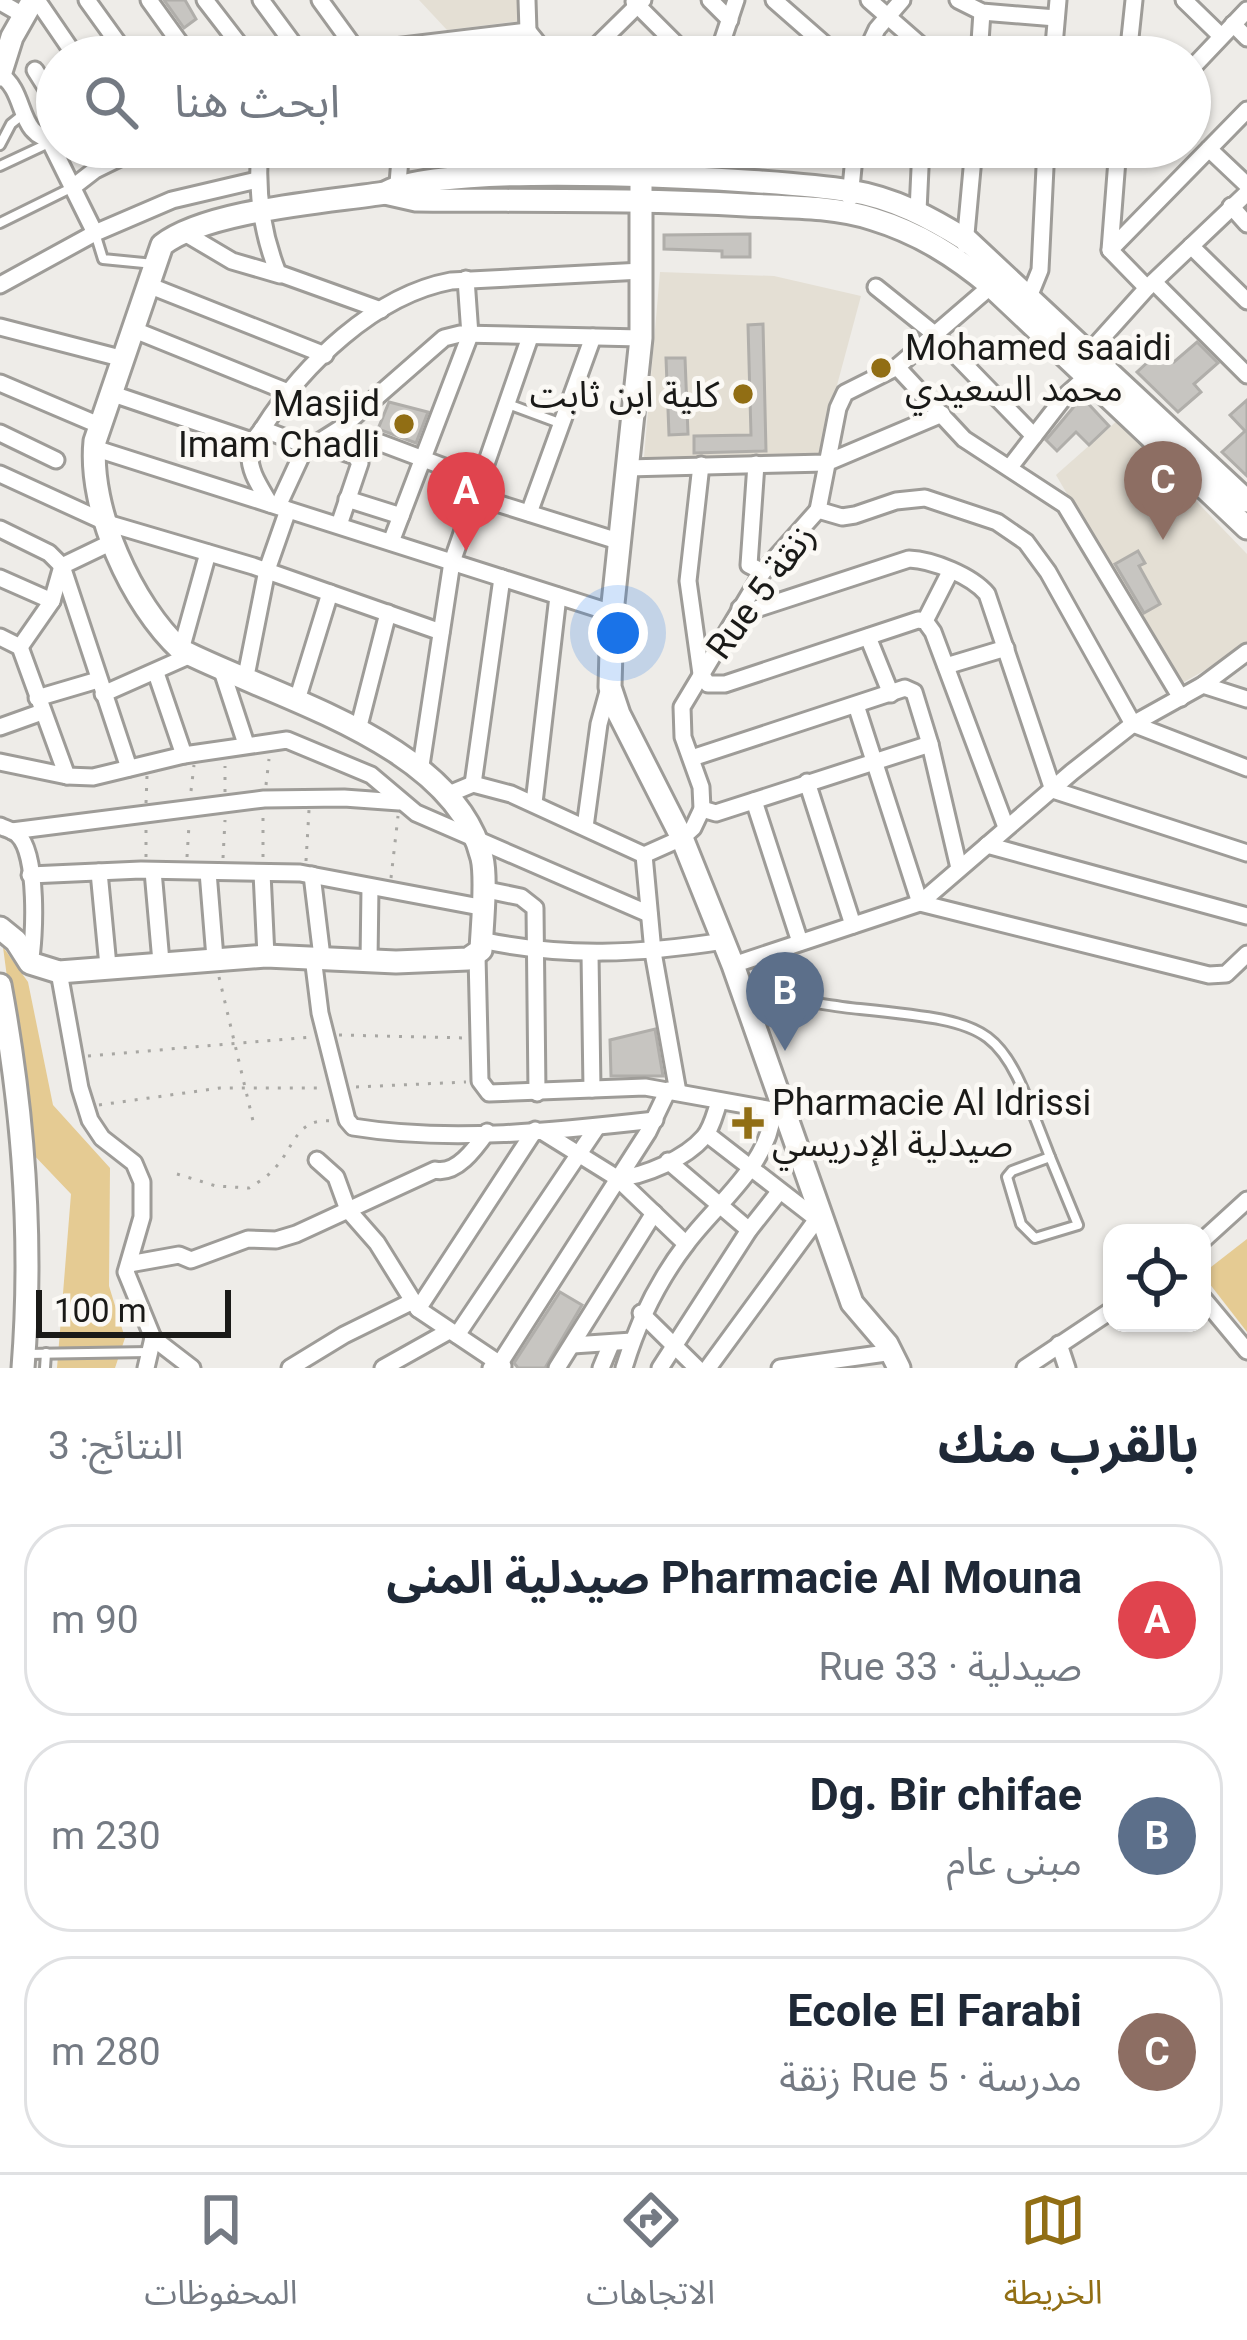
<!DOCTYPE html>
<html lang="ar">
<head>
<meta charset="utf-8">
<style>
  :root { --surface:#fff; --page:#f6f6f7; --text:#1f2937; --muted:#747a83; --line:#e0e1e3; --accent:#916e14 }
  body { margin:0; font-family:Roboto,"Noto Sans Arabic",sans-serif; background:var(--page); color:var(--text); direction:rtl }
  .controls { position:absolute; right:36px; bottom:36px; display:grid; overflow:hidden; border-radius:24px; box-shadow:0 3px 9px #0004 }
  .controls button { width:108px; height:108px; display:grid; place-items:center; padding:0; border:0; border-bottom:3px solid var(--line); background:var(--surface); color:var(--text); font:60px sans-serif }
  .scale { position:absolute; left:36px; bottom:30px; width:195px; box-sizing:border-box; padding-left:12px; border:6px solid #1a1a18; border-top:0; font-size:33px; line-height:42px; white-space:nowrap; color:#1a1a18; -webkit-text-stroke:9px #fbf9f5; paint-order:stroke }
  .you { position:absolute; left:618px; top:633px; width:42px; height:42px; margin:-30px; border:9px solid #fff; border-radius:50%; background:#1a73e8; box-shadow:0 0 0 18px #1a73e833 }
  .badge { display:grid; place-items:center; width:78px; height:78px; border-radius:50%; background:var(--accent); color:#fff; font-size:39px; font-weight:700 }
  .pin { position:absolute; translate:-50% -99px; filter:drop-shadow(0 3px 6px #0008) }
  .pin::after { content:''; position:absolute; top:63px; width:42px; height:36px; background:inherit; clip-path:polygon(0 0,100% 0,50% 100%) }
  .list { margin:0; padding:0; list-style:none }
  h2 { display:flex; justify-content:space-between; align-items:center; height:156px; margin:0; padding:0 48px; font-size:51px }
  h2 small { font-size:39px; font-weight:400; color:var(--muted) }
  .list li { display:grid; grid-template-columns:78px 1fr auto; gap:36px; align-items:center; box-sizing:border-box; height:192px; margin:0 24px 24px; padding:0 24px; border:3px solid var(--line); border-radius:48px }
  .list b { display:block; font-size:45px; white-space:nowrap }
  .list p { margin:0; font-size:39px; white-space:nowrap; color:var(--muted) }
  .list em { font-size:39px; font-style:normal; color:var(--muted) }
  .icon { flex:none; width:66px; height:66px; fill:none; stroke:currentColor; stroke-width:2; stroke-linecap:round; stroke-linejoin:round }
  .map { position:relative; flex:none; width:1247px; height:1368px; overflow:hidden; direction:ltr }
  .search { position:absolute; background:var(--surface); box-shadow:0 3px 9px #0004; left:36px; right:36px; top:36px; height:132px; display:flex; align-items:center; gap:30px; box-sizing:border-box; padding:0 42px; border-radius:66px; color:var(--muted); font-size:45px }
  .sheet { height:804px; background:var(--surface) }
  nav { display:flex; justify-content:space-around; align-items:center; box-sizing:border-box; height:168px; border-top:3px solid var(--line); background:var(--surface); font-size:33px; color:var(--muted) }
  nav a { display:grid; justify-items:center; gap:6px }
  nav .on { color:var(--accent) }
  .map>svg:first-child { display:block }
  .built { fill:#e4dfd4 }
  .green { fill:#e5cb93 }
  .building { fill:#c7c5c1; stroke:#b0aeaa; stroke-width:3 }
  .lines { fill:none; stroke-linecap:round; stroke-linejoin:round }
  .lane-casing { stroke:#9e9c98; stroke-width:14 }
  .street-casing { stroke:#9e9c98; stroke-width:21 }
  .secondary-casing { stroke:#9e9c98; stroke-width:27 }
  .path { stroke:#a8a7a3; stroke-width:3; stroke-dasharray:3 9; stroke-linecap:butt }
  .lane { stroke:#fff; stroke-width:8 }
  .street { stroke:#fff; stroke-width:15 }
  .secondary { stroke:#fff; stroke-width:21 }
  .poi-dot { fill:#916e14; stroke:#fbf9f5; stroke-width:4.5 }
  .labels { text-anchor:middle; stroke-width:10; stroke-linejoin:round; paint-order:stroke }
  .poi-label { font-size:36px; fill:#1a1a18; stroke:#fbf9f5; text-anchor:start }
  .street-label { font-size:36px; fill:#1a1a18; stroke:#fbf9f5 }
</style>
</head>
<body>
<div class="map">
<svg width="1247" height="1368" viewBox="0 0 1247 1368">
  <rect width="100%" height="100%" fill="#eeece8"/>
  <g class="built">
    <path d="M419,0H518L521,21L447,30Z"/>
    <path d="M660,272L774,276L861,296L818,456L644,457Z"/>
    <path d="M1118,420L1247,554V646L1179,685L1056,475Z"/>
  </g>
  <g class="green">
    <path d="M3,947L28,982L53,1105L110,1168L109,1286L125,1338L115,1368H57L71,1194L30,1151Z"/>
    <path d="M1247,1239V1332L1202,1274Z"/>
  </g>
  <g class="building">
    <path d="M164,0H185L196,19L184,28Z"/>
    <path d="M750,234V257H722V251L664,249V235Z"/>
    <path d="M763,324L766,451L694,453V436L751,435L748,325Z"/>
    <path d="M1197,342L1218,363L1194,384L1201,392L1178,412L1137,372L1162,349L1174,362Z"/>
    <path d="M666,358H685L688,434L669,435Z"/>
    <path d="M1082,397L1109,426L1089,445L1076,432L1057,451L1046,440Z"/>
    <path d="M1247,400V476L1222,452L1245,431L1230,415Z"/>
    <path d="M389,402L428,412L416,443L378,429Z"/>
    <path d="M1138,551L1145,563L1139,566L1160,604L1144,613L1115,564Z"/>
    <path d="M655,1029L663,1076H611L610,1040Z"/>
    <path d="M560,1292L582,1305L545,1368H518L514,1363Z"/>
  </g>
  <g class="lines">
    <g class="lane-casing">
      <g id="lane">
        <path d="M0,145L11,124L21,116"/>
        <path d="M0,166L49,143"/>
        <path d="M0,223L73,187"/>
        <path d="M95,233L103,259L154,264"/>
        <path d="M508,404L562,424"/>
        <path d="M749,996C785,995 824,1006 860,1009C1002,1024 999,1024 1050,1157"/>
        <path d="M1050,1157L1078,1225L1035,1238L1021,1224L1007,1177L1012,1171Z"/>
        <path d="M26,1354L149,1352"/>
        <path d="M45,1368L46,1353"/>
      </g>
    </g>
    <g class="street-casing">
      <g id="street">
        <path d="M37,0L76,57"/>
        <path d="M87,0L128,57"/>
        <path d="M149,0L190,57"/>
        <path d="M205,0L249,57"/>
        <path d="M261,0L303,57"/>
        <path d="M320,0L357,51"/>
        <path d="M527,0L528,31"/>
        <path d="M710,0L730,20"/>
        <path d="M774,0L839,57"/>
        <path d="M869,0L934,57"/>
        <path d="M958,0L982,12L1056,18"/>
        <path d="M1184,0L1221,36"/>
        <path d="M0,2L23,15"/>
        <path d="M634,2L689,57"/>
        <path d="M1233,24L1247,38"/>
        <path d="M528,31L549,57"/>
        <path d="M311,57L528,31"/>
        <path d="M585,57L643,0"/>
        <path d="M717,57L736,0"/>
        <path d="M864,57L877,29L902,0"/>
        <path d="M979,57L982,12"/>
        <path d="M1053,57L1058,0"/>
        <path d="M1128,57L1134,0"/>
        <path d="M35,70L57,105"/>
        <path d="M1190,70L1247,10"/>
        <path d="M0,74C29,94 15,137 57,141"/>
        <path d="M50,142L95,233"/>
        <path d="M260,147C256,190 262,233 278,273L381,310"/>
        <path d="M616,147L641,170"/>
        <path d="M1118,147L1110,250L1147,288"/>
        <path d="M1209,149L1247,185"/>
        <path d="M641,177V170L661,147"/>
        <path d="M73,187L95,170L142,147"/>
        <path d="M397,195L401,147"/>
        <path d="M850,198L855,147"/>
        <path d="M1231,206L1247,224"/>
        <path d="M918,211L921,147"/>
        <path d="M183,232L232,261L280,275"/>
        <path d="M965,245L974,147"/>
        <path d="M1191,246L1247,301"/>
        <path d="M1110,250L1247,110"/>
        <path d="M1154,282L1247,375"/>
        <path d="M0,285L95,233L172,200L257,180"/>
        <path d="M148,285L325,355"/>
        <path d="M876,287L937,336L1034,436"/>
        <path d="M1025,307L1040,270L1046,147"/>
        <path d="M0,327L124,359"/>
        <path d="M132,329L288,392"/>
        <path d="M1085,357L1147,288L1247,193"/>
        <path d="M897,367L964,439L1065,505L1181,698"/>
        <path d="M0,383L101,426"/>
        <path d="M110,393L252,441"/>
        <path d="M341,428L479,480"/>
        <path d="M262,429L310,447"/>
        <path d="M0,433L56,460"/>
        <path d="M317,443L355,456L360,463L339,525"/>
        <path d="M94,448L612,613"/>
        <path d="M756,464L749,565L763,572"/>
        <path d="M701,465L688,581L701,674L708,684H725L918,620L925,621L933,632L1006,827"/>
        <path d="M1010,467L1065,396L1085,378"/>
        <path d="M627,468L826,463L942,414"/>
        <path d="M0,474L107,523L253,566L441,632"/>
        <path d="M474,496L621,542"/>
        <path d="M347,499L401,516"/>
        <path d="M270,504C261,488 248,471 250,452C251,441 257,437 263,428C303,365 375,295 451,281L642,271"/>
        <path d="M278,506L303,452L341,428L444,338L460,334L641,338"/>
        <path d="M818,510L838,408L845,393L897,367L991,286"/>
        <path d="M529,513L593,337"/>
        <path d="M0,529L49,553L62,566L129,768"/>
        <path d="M391,542L470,335L466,279"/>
        <path d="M0,578L52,601"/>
        <path d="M740,608L753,610L909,559C933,560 972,576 987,594L1053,790L1247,853"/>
        <path d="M925,621L950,572"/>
        <path d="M0,637L20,647L67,776"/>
        <path d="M868,637L891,694"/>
        <path d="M20,647L52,601L62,566L112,542"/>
        <path d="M181,650L208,553"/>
        <path d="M946,666L1006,648"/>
        <path d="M222,671L246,744"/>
        <path d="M156,673L184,755"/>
        <path d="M245,681L267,570L288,510"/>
        <path d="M1203,685L1247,699"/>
        <path d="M103,694L191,655"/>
        <path d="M37,698L98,680"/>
        <path d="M297,700L330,593"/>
        <path d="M856,705L920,903L1209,975L1226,974L1247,954"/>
        <path d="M0,727L42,712"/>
        <path d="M358,730L388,613"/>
        <path d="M692,758L905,688L914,692L930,744L959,868"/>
        <path d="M0,762L67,776L93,777L184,755L287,740L371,775L416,813L649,914"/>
        <path d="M420,772L452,562L530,337"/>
        <path d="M807,782L853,925"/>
        <path d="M473,784L502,578"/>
        <path d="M449,794L473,784L511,794L644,855L682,838L693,828L702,809L701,787L683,737L682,707L763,572L818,510L842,517L855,515L896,501L925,498L997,522L1026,542L1048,572L1133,724L1247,768"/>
        <path d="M754,801L800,942"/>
        <path d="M534,803L558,596"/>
        <path d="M702,809L716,813L930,744"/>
        <path d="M0,826C6,829 13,830 18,835C38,854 35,938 30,963"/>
        <path d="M585,827L599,724L609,688"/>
        <path d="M12,831L264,799L344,798L399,802"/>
        <path d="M987,845L1247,916"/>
        <path d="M644,855L653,952L678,1092"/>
        <path d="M153,871L161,962"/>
        <path d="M99,872L108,966"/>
        <path d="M208,872L215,958"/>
        <path d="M262,873L266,956"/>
        <path d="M30,875L141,870L300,873L480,907"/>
        <path d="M312,875L322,957"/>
        <path d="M482,889L521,897L535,908L537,1093"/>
        <path d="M481,940C564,958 641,954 724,941"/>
        <path d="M590,954L592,1089"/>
        <path d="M477,956L480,1081L489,1093L645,1087L784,1112"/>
        <path d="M313,957L320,1013L347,1120L353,1127C450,1143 557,1131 655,1120"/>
        <path d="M369,961L370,887"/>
        <path d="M733,965L920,903L1072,772L1133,724L1203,685L1247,652"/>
        <path d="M59,972L80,1088L90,1120L102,1138L134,1163L142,1182V1217L126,1272L153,1338L146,1368"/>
        <path d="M543,1132L617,1178L686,1244"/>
        <path d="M707,1134L822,1223"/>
        <path d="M317,1160L336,1177L348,1210L377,1243L418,1309L503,1366"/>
        <path d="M668,1161L749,1230"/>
        <path d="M617,1178C644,1177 686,1158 704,1137C712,1128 715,1113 719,1102"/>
        <path d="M1202,1241L1247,1200"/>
        <path d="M129,1264L179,1255L191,1260L248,1239L276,1240L296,1234L435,1170C456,1175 475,1149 487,1132"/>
        <path d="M1202,1297L1247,1351"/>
        <path d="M418,1309L535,1130"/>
        <path d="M641,1313L697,1368"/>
        <path d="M457,1335L597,1127"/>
        <path d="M153,1338L192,1368"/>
        <path d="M1059,1344L1067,1368"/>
        <path d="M573,1345L632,1341"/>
        <path d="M290,1368L344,1335L411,1302"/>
        <path d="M383,1368L449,1331"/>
        <path d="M491,1368L500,1363L648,1132L668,1090"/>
        <path d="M557,1368L654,1213"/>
        <path d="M601,1368L611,1344"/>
        <path d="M624,1368C638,1321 657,1282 687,1243C716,1204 769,1165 773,1112"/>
        <path d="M660,1368L749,1230L779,1192"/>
        <path d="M708,1368L817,1219"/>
        <path d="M780,1368L893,1352"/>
        <path d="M1025,1368L1112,1310"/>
      </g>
    </g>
    <g class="secondary-casing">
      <g id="secondary">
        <path d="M0,75L12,37L33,0"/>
        <path d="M641,177V338L612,613L610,687L619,714L682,838L733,965L852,1303L887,1344L899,1368"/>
        <path d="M385,193L416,200C527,201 636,199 746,205C788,207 833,206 873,219C919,233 955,256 991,286L1247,528"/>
        <path d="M0,928L16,941L30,963L59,972L266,956L396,962L468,959L481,950C482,927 487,879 482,858C454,743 275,698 181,650C132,605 88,509 95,441L162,245C207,210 327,202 385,193C438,159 776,179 850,191C894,198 931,218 968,241L1247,501"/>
        <path d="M0,985C23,1109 33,1242 23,1368"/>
      </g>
    </g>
    <g class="path">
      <path d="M266,785L269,759"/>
      <path d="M191,791L194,765"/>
      <path d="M225,792V766"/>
      <path d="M146,803L147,776"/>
      <path d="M146,857V830"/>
      <path d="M187,857L189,825"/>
      <path d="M263,857V812"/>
      <path d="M223,858L225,820"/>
      <path d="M306,861L309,810"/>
      <path d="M391,878L398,816"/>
      <path d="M219,977L253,1121"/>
      <path d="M339,1035L467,1038"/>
      <path d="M88,1056L311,1037"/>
      <path d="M356,1087L466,1082"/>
      <path d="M99,1105L220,1088H322"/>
      <path d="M177,1174L216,1186L249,1188C257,1183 267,1177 274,1169C296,1146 295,1117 334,1121"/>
    </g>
    <use href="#lane" class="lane"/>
    <use href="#street" class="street"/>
    <use href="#secondary" class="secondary"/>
  </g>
  <g class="poi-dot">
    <circle cx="881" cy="368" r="12"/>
    <circle cx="743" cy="394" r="12"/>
    <circle cx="404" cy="424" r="12"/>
    <path d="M742 1105h12v12h12v12h-12v12h-12v-12h-12v-12h12z"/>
  </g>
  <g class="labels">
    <g class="poi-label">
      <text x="905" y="360">Mohamed saaidi<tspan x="905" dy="41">محمد السعيدي</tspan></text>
      <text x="719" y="407" text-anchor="end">كلية ابن ثابت</text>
      <text x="380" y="416" text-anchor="end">Masjid<tspan x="380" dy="41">Imam Chadli</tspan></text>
      <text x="772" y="1115">Pharmacie Al Idrissi<tspan x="772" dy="41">صيدلية الإدريسي</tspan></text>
    </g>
    <g class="street-label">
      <text transform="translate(760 591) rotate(-54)" y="13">Rue 5 زنقة</text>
    </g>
  </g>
</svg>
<div class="controls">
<button><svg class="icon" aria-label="locate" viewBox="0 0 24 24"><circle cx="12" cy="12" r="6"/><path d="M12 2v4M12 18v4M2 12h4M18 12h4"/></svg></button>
</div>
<div class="scale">100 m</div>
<div class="you"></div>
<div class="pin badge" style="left:466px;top:551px;background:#e0444e">A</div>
<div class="pin badge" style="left:785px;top:1051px;background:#5c6f8a">B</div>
<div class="pin badge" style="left:1163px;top:540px;background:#8d6e63">C</div>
<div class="search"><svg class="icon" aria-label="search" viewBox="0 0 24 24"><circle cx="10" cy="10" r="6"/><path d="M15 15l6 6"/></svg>ابحث هنا</div>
</div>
<section class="sheet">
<h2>بالقرب منك<small>النتائج: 3</small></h2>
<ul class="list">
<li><span class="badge" style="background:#e0444e">A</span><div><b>Pharmacie Al Mouna صيدلية المنى</b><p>صيدلية · Rue 33</p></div><em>90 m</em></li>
<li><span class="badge" style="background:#5c6f8a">B</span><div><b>Dg. Bir chifae</b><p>مبنى عام</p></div><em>230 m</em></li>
<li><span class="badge" style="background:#8d6e63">C</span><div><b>Ecole El Farabi</b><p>مدرسة · Rue 5 زنقة</p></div><em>280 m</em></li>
</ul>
</section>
<nav>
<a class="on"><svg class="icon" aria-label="map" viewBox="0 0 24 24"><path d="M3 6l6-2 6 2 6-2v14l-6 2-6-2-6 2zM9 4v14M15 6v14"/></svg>الخريطة</a>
<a><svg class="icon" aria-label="directions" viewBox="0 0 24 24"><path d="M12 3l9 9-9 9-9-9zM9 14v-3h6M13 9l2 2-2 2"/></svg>الاتجاهات</a>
<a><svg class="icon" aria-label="saved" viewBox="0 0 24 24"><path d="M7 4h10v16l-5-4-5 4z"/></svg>المحفوظات</a>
</nav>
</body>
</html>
